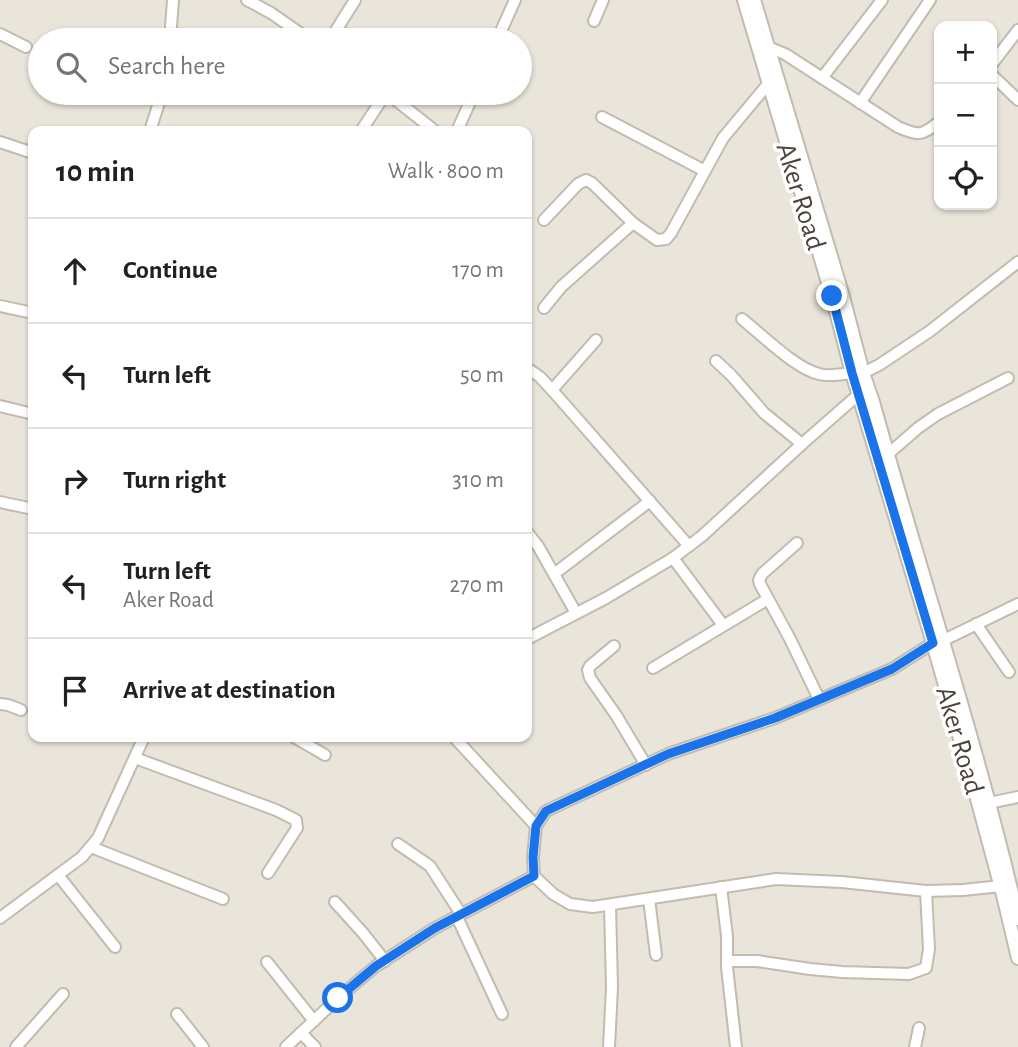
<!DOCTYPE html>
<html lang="en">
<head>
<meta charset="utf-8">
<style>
  :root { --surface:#fff; --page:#f2f2f2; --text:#202124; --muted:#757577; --line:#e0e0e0 }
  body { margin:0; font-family:"Alegreya Sans",sans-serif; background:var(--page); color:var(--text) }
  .controls { position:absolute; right:21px; top:21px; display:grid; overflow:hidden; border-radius:14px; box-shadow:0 2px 5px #0004 }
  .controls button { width:63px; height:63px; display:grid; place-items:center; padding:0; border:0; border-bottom:2px solid var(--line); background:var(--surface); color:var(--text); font:35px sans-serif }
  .stop { position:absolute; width:21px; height:21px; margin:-16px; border:5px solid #1a73e8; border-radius:50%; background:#fff }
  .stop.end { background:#1a73e8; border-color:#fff; box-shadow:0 2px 7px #0008 }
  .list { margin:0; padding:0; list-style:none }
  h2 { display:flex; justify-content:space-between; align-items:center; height:91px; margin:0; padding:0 28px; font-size:30px }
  h2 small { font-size:23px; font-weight:400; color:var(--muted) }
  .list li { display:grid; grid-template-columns:46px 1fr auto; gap:21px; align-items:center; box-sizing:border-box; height:105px; padding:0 28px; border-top:2px solid var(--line) }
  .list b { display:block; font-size:26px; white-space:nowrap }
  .list p { margin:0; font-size:23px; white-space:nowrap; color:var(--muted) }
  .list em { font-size:23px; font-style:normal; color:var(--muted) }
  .icon { flex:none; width:38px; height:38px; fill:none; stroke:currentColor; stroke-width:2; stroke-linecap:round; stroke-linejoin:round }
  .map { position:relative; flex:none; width:1018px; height:1047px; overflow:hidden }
  .search { position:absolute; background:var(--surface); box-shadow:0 2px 5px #0004; left:28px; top:28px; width:504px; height:77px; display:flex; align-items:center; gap:18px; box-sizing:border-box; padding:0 24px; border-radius:38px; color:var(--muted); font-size:26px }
  .panel { position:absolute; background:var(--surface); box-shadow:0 2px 5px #0004; left:28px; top:126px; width:504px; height:616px; border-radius:14px }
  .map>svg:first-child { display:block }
  .residential { fill:#eae5da; fill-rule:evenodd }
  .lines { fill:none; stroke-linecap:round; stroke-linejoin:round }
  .minor-casing { stroke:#c2bbae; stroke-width:14 }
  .tertiary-casing { stroke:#c2bbae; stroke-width:16 }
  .minor { stroke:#fff; stroke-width:10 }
  .tertiary { stroke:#fff; stroke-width:12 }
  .route { stroke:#1a73e8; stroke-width:9 }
  .labels { text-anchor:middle; stroke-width:7; stroke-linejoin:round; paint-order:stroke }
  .street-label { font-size:28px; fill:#4b4439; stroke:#fff }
</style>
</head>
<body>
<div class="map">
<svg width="1018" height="1047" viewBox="0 0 1018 1047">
  <rect width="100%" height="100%" fill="#f6f3ec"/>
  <path class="residential" d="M0,0H1018V1047H0ZM939,26H992V205H939ZM40,40H520V93H40ZM33,131H527V737H33Z"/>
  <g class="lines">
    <g class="minor-casing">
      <g id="minor">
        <path d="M247,0L271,13L310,40"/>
        <path d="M594,21L603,0"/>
        <path d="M0,34L26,47"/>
        <path d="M170,40L173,0"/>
        <path d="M330,40L355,0"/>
        <path d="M497,40L515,0"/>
        <path d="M768,47L785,54L898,127C918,136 922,136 939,122"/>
        <path d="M992,64L1018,30"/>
        <path d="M992,75L1018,100"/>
        <path d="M822,78L882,0"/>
        <path d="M387,93L435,131"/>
        <path d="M860,103L930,0"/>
        <path d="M602,117L705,171"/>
        <path d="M151,128L162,93"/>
        <path d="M361,131L386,93"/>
        <path d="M457,131L474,93"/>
        <path d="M0,142L33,153"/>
        <path d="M544,220L578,184L586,180L592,183L633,223L657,240L666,239L671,233L723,138L768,84"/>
        <path d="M0,306L33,313"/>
        <path d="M544,308L561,287L633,223"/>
        <path d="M742,319C761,334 796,369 819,374C829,377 841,374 852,373"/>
        <path d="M716,361L731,375L764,413L802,444"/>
        <path d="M527,368L540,377L552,390L689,546"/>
        <path d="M863,373L879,365L930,331L1018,262"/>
        <path d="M552,390L596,340"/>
        <path d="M0,406L33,414"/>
        <path d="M888,454L918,428L938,414L1008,378"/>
        <path d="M0,502L33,509"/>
        <path d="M527,532L538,546L576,613"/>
        <path d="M797,543L762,574L759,580L760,584L790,639L819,699"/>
        <path d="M673,558L723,625"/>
        <path d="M554,574L650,501"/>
        <path d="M976,624L1009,672"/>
        <path d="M527,639L606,598L673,558L702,536L802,444L859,394"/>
        <path d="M944,640L1018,604"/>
        <path d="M933,643L892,669L775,718L668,754L546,811L536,826L533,857L534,876L553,894L570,904L593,907L776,879L842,882L926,891L963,890L1001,886"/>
        <path d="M614,646L590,666L588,670L590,678L616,715L646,765"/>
        <path d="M653,668L768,599"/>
        <path d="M0,704L8,705L21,710"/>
        <path d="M294,737L325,755"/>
        <path d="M454,737L536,826"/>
        <path d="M135,758L276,810L296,820L297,828L268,873"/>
        <path d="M989,803L1018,797"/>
        <path d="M398,844L430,866L461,914"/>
        <path d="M91,847L223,899"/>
        <path d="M58,875L115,947"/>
        <path d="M721,887L727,936V967L736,1047"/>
        <path d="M649,899L656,955"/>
        <path d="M335,902L363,933L385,961"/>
        <path d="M457,917L502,1014"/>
        <path d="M0,918L82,857L98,838L144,737"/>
        <path d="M727,961H757L810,969L842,972L909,974L926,968L929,949L926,891"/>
        <path d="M267,962L314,1021"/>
        <path d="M177,1014L203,1047"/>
        <path d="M301,1033L315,1047"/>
        <path d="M16,1047L63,994"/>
        <path d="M286,1047L338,998L376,966L435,928L534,876"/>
        <path d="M609,1047L612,987L610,905"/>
        <path d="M915,1047L919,1028"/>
      </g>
    </g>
    <g class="tertiary-casing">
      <g id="tertiary">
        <path d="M744,0L832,296L852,373L933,643L979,806L1003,895L1018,958"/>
        <path d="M754,0L842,293L863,373L873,402C921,575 978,745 1018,919"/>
      </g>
    </g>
    <use href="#minor" class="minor"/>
    <use href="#tertiary" class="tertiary"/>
  </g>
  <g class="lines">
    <path class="route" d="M338,998L376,966L435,928L534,876L533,857L536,826L546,811L668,754L775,718L892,669L933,643L852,373L832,296"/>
  </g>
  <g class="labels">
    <g class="street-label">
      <text transform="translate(802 196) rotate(73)" y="10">Aker Road</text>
      <text transform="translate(961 740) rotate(74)" y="10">Aker Road</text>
    </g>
  </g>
</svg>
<div class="controls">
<button>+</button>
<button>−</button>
<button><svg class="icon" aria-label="locate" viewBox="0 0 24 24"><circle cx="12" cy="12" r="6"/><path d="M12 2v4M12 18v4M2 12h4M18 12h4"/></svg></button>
</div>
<div class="stop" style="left:338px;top:998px"></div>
<div class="stop end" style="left:832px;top:296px"></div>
<div class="search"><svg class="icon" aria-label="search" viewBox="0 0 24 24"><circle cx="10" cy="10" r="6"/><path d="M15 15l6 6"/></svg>Search here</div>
<section class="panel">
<h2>10 min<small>Walk · 800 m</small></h2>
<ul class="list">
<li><svg class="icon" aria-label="ahead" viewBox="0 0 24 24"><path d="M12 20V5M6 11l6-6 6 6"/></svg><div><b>Continue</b></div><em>170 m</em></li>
<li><svg class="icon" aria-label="left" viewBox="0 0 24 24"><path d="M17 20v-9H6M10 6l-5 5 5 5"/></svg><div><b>Turn left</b></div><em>50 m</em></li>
<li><svg class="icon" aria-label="right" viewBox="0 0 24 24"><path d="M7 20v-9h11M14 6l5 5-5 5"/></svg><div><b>Turn right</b></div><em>310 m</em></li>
<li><svg class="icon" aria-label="left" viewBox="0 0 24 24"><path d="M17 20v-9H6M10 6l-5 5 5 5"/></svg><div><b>Turn left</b><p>Aker Road</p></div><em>270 m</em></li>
<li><svg class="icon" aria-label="arrive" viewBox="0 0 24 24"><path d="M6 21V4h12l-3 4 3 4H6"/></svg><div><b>Arrive at destination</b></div></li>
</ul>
</section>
</div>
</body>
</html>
